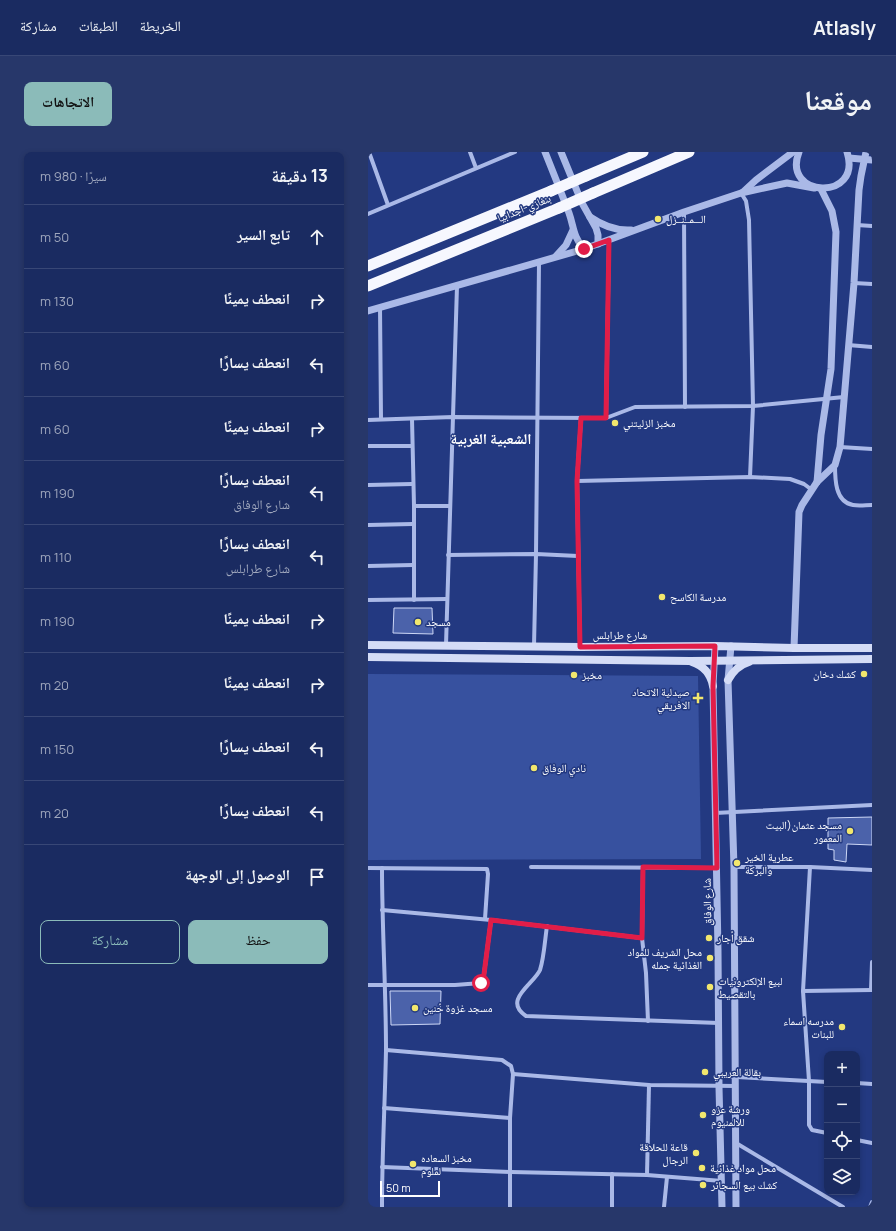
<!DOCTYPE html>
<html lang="ar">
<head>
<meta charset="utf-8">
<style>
  :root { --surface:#1a2b61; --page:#27376a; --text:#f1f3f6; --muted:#9fa7bd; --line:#384776; --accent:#8bbbb9 }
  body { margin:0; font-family:Manrope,"Noto Naskh Arabic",sans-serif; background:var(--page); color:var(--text); direction:rtl }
  .controls { position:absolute; right:12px; bottom:12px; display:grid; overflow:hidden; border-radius:8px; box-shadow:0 2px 6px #0003 }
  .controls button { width:36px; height:36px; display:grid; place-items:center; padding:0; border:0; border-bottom:1px solid var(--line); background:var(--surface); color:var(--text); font:20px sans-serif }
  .scale { position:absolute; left:12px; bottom:10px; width:60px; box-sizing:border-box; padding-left:4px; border:2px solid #fff; border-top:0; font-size:11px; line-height:14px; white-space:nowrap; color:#fff; -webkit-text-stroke:3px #233981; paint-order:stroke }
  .stop { position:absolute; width:12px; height:12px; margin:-9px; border:3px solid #e11d48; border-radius:50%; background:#fff }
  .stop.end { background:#e11d48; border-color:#fff; box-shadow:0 1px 4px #0008 }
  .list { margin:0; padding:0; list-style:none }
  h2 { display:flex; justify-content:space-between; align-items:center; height:52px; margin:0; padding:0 16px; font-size:17px }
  h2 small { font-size:13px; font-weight:400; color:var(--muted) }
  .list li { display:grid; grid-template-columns:26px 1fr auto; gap:12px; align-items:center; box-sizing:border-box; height:64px; padding:0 16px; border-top:1px solid var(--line) }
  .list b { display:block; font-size:15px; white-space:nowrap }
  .list p { margin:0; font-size:13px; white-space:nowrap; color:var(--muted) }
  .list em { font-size:13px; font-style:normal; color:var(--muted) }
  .actions { display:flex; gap:8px; padding:12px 16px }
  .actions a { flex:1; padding:9px 0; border:1px solid var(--accent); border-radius:8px; text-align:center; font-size:14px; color:var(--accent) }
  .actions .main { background:var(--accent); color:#111 }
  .icon { flex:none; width:22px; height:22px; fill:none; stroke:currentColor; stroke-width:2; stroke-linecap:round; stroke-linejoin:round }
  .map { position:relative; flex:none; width:504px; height:1055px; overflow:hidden; direction:ltr; border-radius:8px }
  header { display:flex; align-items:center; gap:24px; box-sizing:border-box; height:56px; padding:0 20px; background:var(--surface); border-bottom:1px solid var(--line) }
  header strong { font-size:19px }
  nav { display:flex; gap:22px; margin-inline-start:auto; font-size:14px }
  .intro { display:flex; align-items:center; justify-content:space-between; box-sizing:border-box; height:96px; padding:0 24px }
  h1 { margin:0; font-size:28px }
  .button { padding:10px 18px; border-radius:8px; background:var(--accent); color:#111; font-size:14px; font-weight:700 }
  main { display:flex; gap:24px; padding:0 24px }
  aside { flex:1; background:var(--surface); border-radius:8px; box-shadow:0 2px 6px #0003 }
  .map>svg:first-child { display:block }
  .green { fill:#37519f }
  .building { fill:#4b62aa; stroke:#cdd7f6 }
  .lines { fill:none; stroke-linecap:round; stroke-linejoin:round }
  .minor { stroke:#aab9e7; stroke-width:4 }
  .tertiary { stroke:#aab9e7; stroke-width:7 }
  .secondary { stroke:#d4dcf6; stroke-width:8 }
  .trunk { stroke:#f6f7fe; stroke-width:11 }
  .trunk-bridge { stroke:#f6f7fe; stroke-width:11 }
  .route { stroke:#e11d48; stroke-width:5 }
  .poi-dot { fill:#f2e76d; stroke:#233981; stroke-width:1.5 }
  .labels { text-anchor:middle; stroke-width:3; stroke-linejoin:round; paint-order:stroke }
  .street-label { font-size:11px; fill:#fff; stroke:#233981 }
  .poi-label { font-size:11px; fill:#fff; stroke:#233981; text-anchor:start }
  .district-label { font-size:15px; font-weight:bold; fill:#fff; stroke:#233981 }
</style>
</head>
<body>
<header>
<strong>Atlasly</strong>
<nav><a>الخريطة</a><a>الطبقات</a><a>مشاركة</a></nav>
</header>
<div class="intro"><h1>موقعنا</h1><a class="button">الاتجاهات</a></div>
<main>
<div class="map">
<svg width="504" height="1055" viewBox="0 0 504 1055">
  <rect width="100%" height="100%" fill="#233981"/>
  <path class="green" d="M0,522L330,524L333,707L0,708Z"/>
  <g class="building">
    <path d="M26,456H64L65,482L25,481Z"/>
    <path d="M504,665V693L479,692L478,710L466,708V698L460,697V666Z"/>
    <path d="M22,839H73L72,872L23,873Z"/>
  </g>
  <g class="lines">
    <g class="minor">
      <path d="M1,0L20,53"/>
      <path d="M102,0L108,16"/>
      <path d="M373,41L378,49L381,68L385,254L382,325"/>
      <path d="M316,60L317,255"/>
      <path d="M0,62L147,0"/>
      <path d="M489,73L504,74"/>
      <path d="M486,131L504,132"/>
      <path d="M12,155L13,267"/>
      <path d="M480,193L504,195"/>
      <path d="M238,266L241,88"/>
      <path d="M44,267L46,354V448"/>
      <path d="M0,268L85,265L228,266H238L267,255L385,254L476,245"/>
      <path d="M0,294H44"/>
      <path d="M472,295L504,297"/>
      <path d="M467,313C467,327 467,350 485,353C491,354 498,353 504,353"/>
      <path d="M209,329L382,325L422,327L436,332L444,338"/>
      <path d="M0,333L44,332"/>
      <path d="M46,354H82"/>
      <path d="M0,373L45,372"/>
      <path d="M80,403L168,402L210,404"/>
      <path d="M0,414L45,413"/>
      <path d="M0,448L79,447"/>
      <path d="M78,493L89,134"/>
      <path d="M166,494L168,402L171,111"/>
      <path d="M212,495L209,329L213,266"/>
      <path d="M347,661L504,653"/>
      <path d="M163,715L349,716"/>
      <path d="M275,715L274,786L278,821L280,869"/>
      <path d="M366,715H442L504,718"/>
      <path d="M442,715L435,839L441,929V973L444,978L459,981"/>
      <path d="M0,716L119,717L120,722L117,767"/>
      <path d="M14,758L123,768L274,786"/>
      <path d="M179,774C177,787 176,806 172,818C166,832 134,848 158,864L351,871"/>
      <path d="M0,833H87L113,831L115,830L123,768"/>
      <path d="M503,838L504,810"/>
      <path d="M435,839L504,838"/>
      <path d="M18,898L134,908L143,914L145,922L142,966V1055"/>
      <path d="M145,922L281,933L368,934"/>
      <path d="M351,924L459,930"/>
      <path d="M489,931L504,932"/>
      <path d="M16,956L142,966"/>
      <path d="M489,988L504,991"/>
      <path d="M368,991L475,1055"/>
      <path d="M14,1015L143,1020L279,1023L354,1029"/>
      <path d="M279,1023L281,933"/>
      <path d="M14,1055C14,1002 17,950 18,898C18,837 14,776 14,716"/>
      <path d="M244,1055V1022"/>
      <path d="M296,1055L299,1025"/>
      <path d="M502,1055L504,1050"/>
    </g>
    <g class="tertiary">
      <path d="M177,0C185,20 193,40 201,61C206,75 205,85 216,97"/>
      <path d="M193,0L214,51L228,76L230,83V92"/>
      <path d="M431,0C413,46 495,50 479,0"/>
      <path d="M481,6L504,8"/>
      <path d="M374,41L388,28L425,0"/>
      <path d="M222,65C235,74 248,79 263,78"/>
      <path d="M188,104L198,93L205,78"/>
      <path d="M0,159L216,97L316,60L373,41L419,31L446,36"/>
      <path d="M449,330L453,283L463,217L468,80L464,59L453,37"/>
      <path d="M347,494L345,534L350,798L351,935L354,1055"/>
      <path d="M363,494L360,528L366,715L368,1055"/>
      <path d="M426,496L431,360L434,353L449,330L467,313L472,295L486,131L491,38L493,24L498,0"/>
    </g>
    <g class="secondary">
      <path d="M0,493L212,495L347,494L426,496H504"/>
      <path d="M0,505L322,509L504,507"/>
      <path d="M324,510C336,514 343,523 345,534"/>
      <path d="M360,528C365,519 371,513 381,510"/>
    </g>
    <g class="trunk">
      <path d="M218,24L275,0"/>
      <path d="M225,41L321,0"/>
      <path d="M0,114L183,39"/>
      <path d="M0,134L191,56"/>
    </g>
    <g class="trunk-bridge">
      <path d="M183,39L218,24"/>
      <path d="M191,56L225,41"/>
    </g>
  </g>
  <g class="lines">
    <path class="route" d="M113,831L115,830L123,768L274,786L275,715L349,716L345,534L347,494L212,495L209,329L213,266H238L241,88L216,97"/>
  </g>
  <g class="poi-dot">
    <circle cx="290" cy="67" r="4"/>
    <circle cx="247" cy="271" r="4"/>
    <circle cx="294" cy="445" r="4"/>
    <circle cx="50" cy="470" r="4"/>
    <circle cx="496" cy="522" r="4"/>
    <circle cx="206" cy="523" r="4"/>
    <path d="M328 540h4v4h4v4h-4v4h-4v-4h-4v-4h4z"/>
    <circle cx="166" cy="616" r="4"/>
    <circle cx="482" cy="679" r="4"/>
    <circle cx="369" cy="711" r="4"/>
    <circle cx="341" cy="786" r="4"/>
    <circle cx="342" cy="806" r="4"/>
    <circle cx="342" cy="835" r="4"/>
    <circle cx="47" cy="856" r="4"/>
    <circle cx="474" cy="875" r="4"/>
    <circle cx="337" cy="920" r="4"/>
    <circle cx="335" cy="963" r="4"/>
    <circle cx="328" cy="1001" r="4"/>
    <circle cx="45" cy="1012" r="4"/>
    <circle cx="334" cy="1016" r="4"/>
    <circle cx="335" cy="1033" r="4"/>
  </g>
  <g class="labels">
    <g class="street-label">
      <text transform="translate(156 56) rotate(-22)" y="4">بنغازي-اجدابيا</text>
      <text x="252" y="487">شارع طرابلس</text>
      <text transform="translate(339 750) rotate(-91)" y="4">شارع الوفاق</text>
    </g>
    <g class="poi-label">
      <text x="298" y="71">الـــمــنــزل</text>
      <text x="255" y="275">مخبز الزليتني</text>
      <text x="302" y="449">مدرسة الكاسح</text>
      <text x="58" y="474">مسجد</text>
      <text x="488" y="526" text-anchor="end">كشك دخان</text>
      <text x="214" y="527">مخبز</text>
      <text x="322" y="544" text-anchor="end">صيدلية الاتحاد<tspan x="322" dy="13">الافريقي</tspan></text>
      <text x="174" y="620">نادي الوفاق</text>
      <text x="474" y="677" text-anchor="end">مسجد عثمان(البيت<tspan x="474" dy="13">المعمور</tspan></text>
      <text x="377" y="709">عطرية الخير<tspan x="377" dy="13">والبركة</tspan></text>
      <text x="349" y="790">شقق أجار</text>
      <text x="334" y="804" text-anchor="end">محل الشريف للمواد<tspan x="334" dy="13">الغذائية جمله</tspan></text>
      <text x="350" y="833">لبيع الإلكترونيات<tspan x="350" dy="13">بالتقصيط</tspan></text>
      <text x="55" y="860">مسجد غزوة حُنين</text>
      <text x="466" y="873" text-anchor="end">مدرسه اسماء<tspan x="466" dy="13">للبنات</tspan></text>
      <text x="345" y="924">بقالة العريبي</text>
      <text x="343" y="961">ورشة عزو<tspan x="343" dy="13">للالمنيوم</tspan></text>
      <text x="320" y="999" text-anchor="end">قاعة للحلاقة<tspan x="320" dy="13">الرجال</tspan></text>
      <text x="53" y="1010">مخبز السعاده<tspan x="53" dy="13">لملوم</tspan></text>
      <text x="342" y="1020">محل مواد غذائية</text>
      <text x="343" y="1037">كشك بيع السجائر</text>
    </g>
    <g class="district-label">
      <text x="123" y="292">الشعبية الغربية</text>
    </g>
  </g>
</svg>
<div class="controls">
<button>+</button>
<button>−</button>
<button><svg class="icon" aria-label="locate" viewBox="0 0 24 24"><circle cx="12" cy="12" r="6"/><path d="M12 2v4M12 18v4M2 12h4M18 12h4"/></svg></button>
<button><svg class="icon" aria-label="layers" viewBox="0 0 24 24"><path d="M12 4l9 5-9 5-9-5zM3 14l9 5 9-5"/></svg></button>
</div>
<div class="scale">50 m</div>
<div class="stop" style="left:113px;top:831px"></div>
<div class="stop end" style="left:216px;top:97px"></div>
</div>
<aside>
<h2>13 دقيقة<small>سيرًا · 980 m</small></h2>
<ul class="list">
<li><svg class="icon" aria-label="ahead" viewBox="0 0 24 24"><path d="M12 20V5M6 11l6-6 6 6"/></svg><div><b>تابع السير</b></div><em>50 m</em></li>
<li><svg class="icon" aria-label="right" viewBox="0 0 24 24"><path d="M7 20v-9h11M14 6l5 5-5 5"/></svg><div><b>انعطف يمينًا</b></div><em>130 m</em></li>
<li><svg class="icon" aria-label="left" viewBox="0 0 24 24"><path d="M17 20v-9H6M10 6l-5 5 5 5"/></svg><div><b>انعطف يسارًا</b></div><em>60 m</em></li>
<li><svg class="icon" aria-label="right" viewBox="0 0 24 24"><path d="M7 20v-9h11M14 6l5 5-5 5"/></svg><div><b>انعطف يمينًا</b></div><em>60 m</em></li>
<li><svg class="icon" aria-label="left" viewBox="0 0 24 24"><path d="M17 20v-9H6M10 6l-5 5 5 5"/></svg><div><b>انعطف يسارًا</b><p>شارع الوفاق</p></div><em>190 m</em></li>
<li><svg class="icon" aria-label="left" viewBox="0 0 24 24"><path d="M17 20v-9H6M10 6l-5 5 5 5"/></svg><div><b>انعطف يسارًا</b><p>شارع طرابلس</p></div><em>110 m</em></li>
<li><svg class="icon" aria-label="right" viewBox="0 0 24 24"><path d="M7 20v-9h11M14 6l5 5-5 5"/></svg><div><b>انعطف يمينًا</b></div><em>190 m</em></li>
<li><svg class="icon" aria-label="right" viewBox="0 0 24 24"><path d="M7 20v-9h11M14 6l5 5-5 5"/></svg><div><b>انعطف يمينًا</b></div><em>20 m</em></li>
<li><svg class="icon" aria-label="left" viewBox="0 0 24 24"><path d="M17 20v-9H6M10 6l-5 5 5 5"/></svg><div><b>انعطف يسارًا</b></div><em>150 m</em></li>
<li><svg class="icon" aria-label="left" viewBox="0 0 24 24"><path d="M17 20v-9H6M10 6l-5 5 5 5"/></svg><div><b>انعطف يسارًا</b></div><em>20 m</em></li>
<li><svg class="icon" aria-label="arrive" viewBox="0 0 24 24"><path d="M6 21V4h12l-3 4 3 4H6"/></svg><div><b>الوصول إلى الوجهة</b></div></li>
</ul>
<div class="actions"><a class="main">حفظ</a><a>مشاركة</a></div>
</aside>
</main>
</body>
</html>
